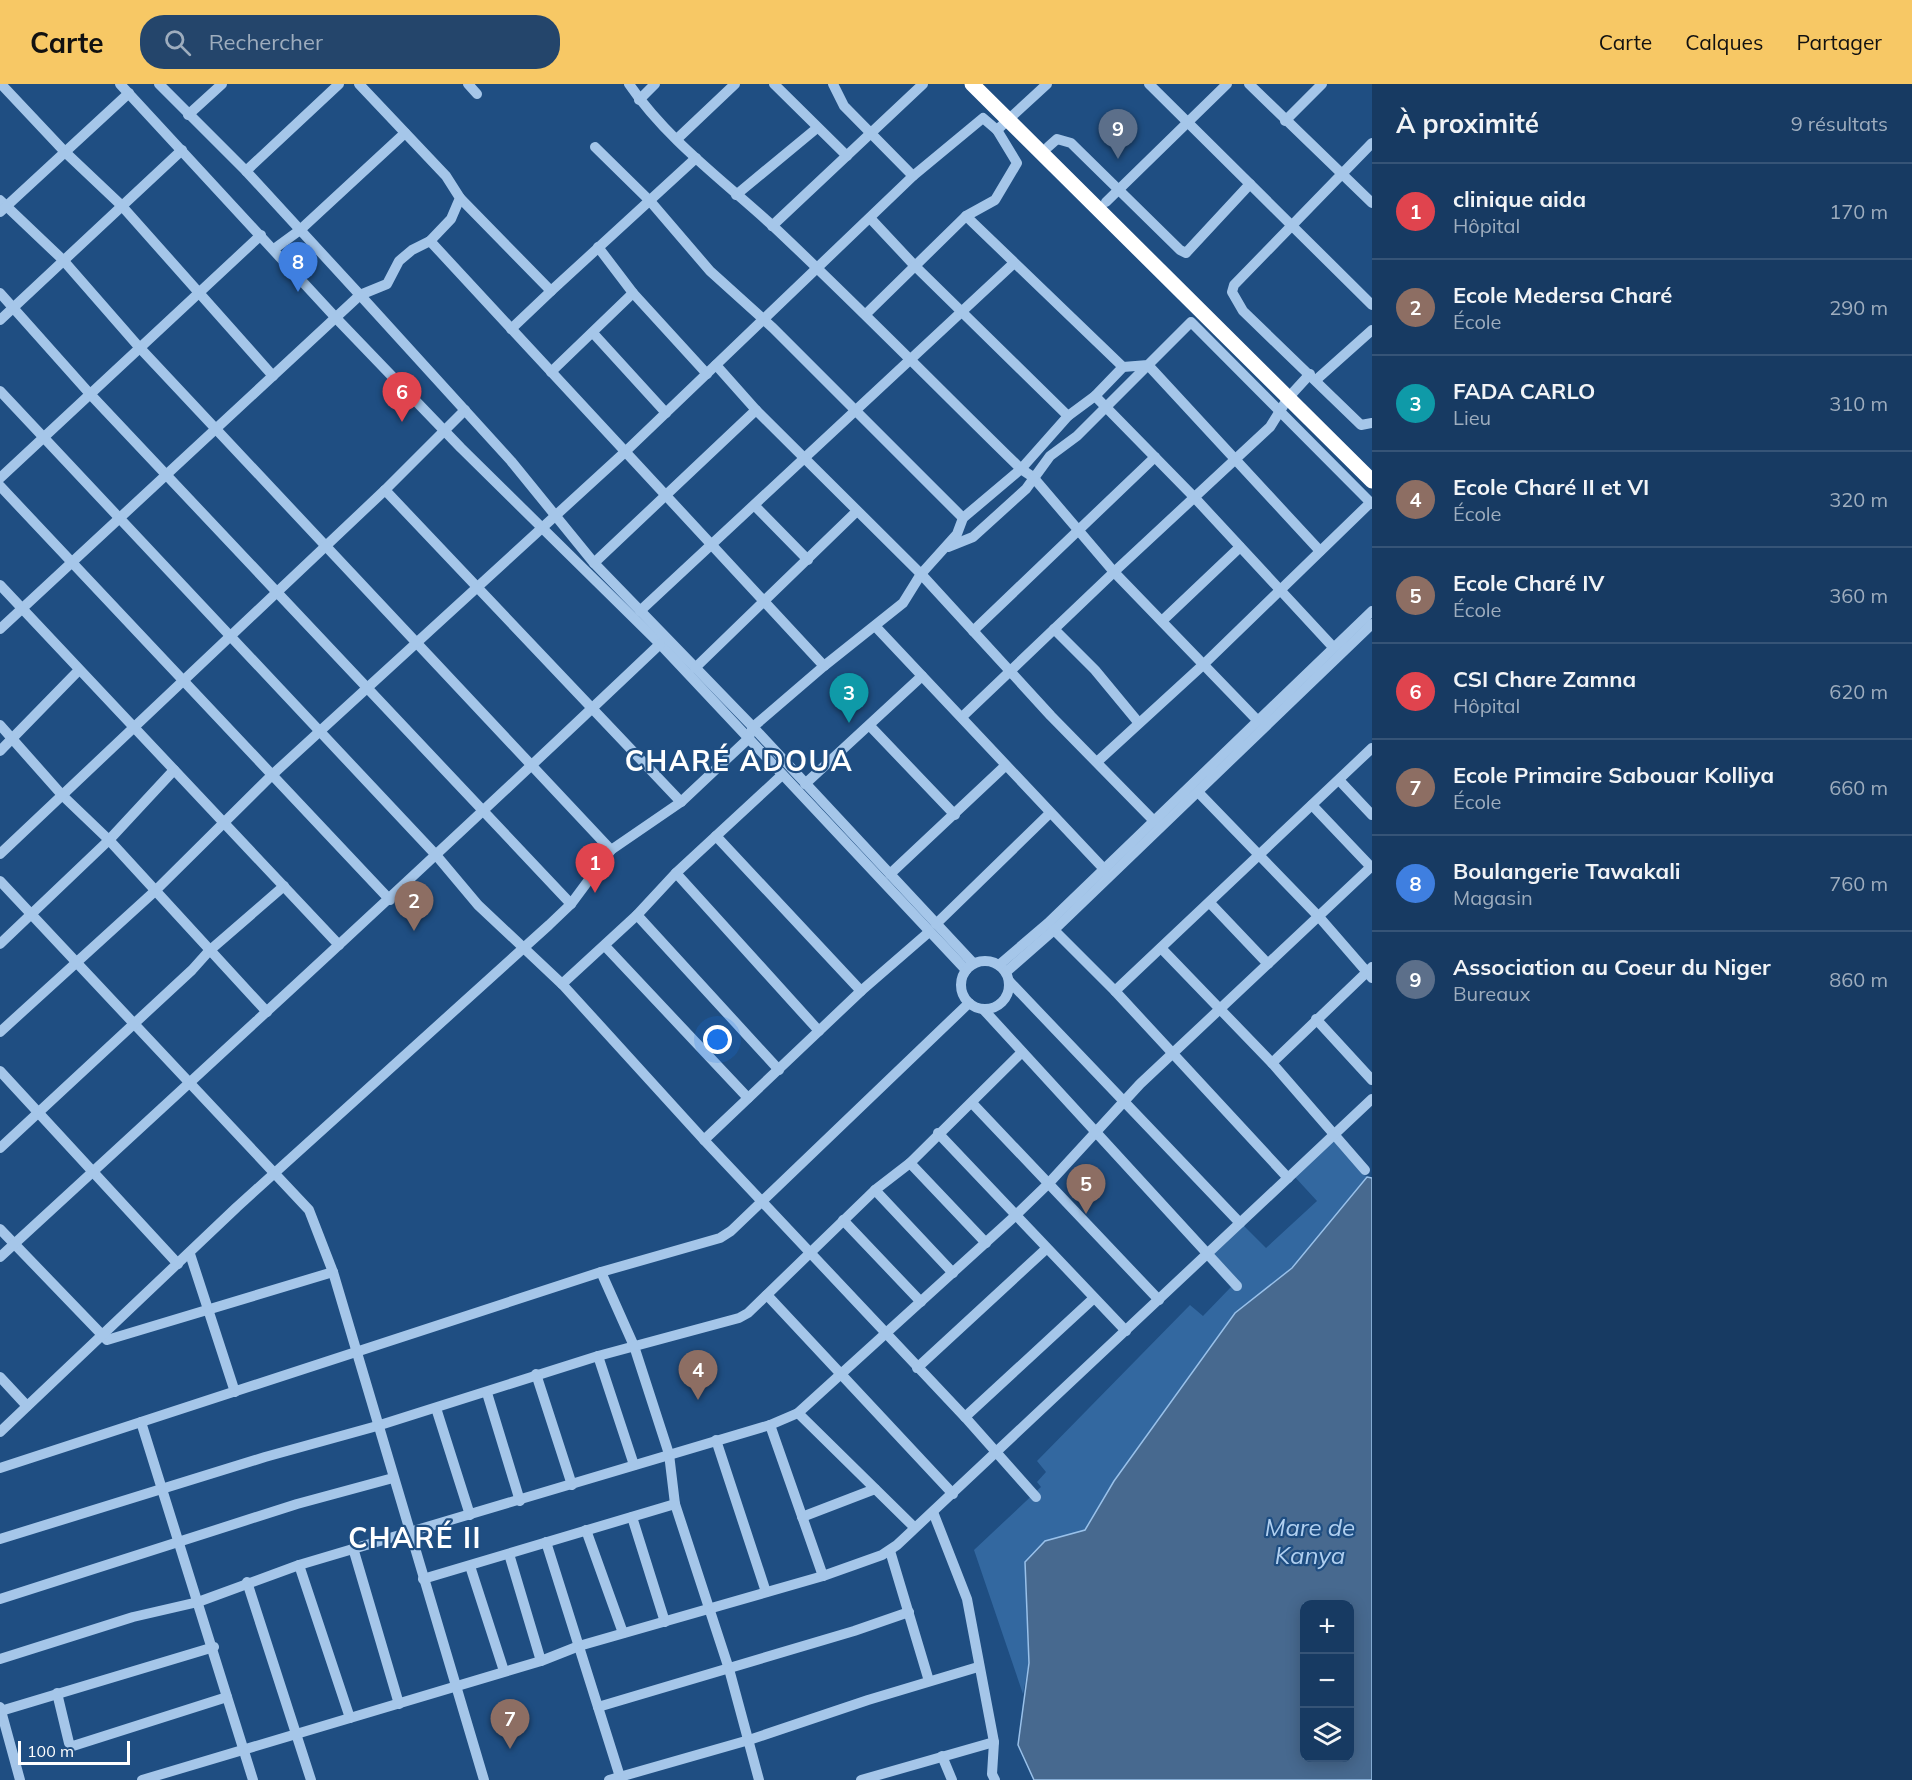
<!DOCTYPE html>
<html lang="fr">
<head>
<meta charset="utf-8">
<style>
  :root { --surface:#173a62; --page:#24456b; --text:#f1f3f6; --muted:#9eadbe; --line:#365477; --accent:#f7c865 }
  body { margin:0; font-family:Mulish,sans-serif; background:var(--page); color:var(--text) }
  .controls { position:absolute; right:18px; bottom:18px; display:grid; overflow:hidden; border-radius:12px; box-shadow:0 3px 15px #0003 }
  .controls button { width:54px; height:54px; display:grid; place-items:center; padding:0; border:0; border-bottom:2px solid var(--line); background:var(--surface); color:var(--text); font:30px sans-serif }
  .scale { position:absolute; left:18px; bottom:15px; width:112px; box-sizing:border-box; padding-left:6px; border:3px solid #fff; border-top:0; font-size:16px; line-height:21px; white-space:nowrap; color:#fff; -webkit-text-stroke:4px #1f4e82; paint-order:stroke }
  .you { position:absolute; left:718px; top:956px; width:21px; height:21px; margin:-15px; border:4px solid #fff; border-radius:50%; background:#1a73e8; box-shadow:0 0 0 9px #1a73e833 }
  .badge { display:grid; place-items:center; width:39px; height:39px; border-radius:50%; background:var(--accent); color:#fff; font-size:20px; font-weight:700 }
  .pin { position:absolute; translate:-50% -50px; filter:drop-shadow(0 2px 3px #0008) }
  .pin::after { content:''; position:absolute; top:32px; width:21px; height:18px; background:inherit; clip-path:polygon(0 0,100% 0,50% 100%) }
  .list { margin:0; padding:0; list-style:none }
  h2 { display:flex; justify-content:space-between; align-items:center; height:78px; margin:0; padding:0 24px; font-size:26px }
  h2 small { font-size:20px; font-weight:400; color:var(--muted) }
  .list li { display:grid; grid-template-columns:39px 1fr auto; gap:18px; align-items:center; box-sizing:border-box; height:96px; padding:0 24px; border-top:2px solid var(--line) }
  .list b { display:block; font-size:22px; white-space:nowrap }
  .list p { margin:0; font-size:20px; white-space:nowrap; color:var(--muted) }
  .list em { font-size:20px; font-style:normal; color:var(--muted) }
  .icon { flex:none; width:33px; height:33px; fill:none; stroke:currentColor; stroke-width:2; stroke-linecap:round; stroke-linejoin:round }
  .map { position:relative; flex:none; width:1372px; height:1696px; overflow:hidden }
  header { display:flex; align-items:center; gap:36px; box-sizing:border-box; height:84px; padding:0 30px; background:var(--accent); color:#111 }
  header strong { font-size:28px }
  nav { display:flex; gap:33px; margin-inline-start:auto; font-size:21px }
  .search { width:420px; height:54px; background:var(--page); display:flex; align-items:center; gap:15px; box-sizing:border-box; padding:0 21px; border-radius:24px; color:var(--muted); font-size:22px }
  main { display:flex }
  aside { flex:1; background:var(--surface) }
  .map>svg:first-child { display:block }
  .green { fill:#3368a0 }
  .water { fill:#47698f; stroke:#99c1ea; stroke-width:1.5; fill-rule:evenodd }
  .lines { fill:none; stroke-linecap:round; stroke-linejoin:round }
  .minor { stroke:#a5c6e9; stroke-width:10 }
  .highway { stroke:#fff; stroke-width:15 }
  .labels { text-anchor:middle; stroke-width:4.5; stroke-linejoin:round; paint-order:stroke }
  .water-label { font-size:24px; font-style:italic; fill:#b1d0f0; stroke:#1f4e82 }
  .district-label { font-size:28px; font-weight:bold; letter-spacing:1.5px; fill:#fff; stroke:#1f4e82 }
</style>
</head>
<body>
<header>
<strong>Carte</strong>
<div class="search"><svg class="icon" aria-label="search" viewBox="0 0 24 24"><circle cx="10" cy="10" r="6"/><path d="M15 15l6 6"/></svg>Rechercher</div>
<nav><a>Carte</a><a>Calques</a><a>Partager</a></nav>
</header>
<main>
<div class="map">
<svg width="1372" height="1696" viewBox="0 0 1372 1696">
  <rect width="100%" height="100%" fill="#1f4e82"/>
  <path class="green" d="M1333,1056L1367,1093L1292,1184L1235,1229L1114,1397L1085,1447L1045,1457L1026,1510L1029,1579L1023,1610L974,1466L1041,1403L1037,1398L1046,1388L1037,1377L1190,1221L1203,1232L1231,1203L1206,1176L1243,1141L1266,1164L1317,1117L1294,1092Z"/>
  <path class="water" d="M1367,1093L1372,1094V1696H1034L1018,1661L1029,1579L1025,1478L1045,1457L1085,1446L1114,1397L1235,1229L1292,1184ZM1350,1520V1674H1304V1520Z"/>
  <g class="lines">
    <g class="minor">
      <path d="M1,0L65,68L121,121L273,292"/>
      <path d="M120,0L336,234L461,364L660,560L966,886"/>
      <path d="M159,0L246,87L360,211L511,377L594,479L753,643L973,879"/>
      <path d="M468,0L477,10"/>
      <path d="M629,0C667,56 724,97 774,143C858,222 938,304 1021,385L1033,393L1114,488L1258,637"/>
      <path d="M774,0L847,72"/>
      <path d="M833,0L844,22L913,92"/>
      <path d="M1149,0L1372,221"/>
      <path d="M1249,0L1372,119"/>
      <path d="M639,16L655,0"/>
      <path d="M188,31L222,0"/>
      <path d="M1285,37L1322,0"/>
      <path d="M677,55L735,0"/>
      <path d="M1372,59L1234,201L1232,208L1243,227L1361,341L1372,339"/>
      <path d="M595,63L650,117L710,187L773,244L963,434"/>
      <path d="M1048,63L1057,55L1071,59L1180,166L1186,169L1250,100"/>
      <path d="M246,87L339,0"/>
      <path d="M736,111L817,44"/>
      <path d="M460,114L551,207L696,74"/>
      <path d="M0,116L63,176L139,263L611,766"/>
      <path d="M1106,118L1227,0"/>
      <path d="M0,128L129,9"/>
      <path d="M966,132L1123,283"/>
      <path d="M870,134L914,181L1068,332"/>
      <path d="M772,142L923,0"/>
      <path d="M430,157L824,582"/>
      <path d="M598,163L633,209L707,290"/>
      <path d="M274,165L300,146L405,49"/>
      <path d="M0,209L90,310L571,820"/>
      <path d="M866,230L966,132L995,116L1017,79L997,46"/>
      <path d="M0,236L182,66"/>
      <path d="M511,245L551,207"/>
      <path d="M593,249L666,329"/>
      <path d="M716,281L756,326L921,490L1051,632L1154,737"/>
      <path d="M551,288L633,209"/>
      <path d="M1316,296L1372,246"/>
      <path d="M0,307L436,771L478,821L562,900L704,1056L965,1333L1036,1413"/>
      <path d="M1095,312L1194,413L1333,563"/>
      <path d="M0,394L261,151"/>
      <path d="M0,402L390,816"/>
      <path d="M385,406L681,718"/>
      <path d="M755,422L808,476"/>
      <path d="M948,463L973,453L1026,405L1050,372L1077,352L1148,281L1320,467"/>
      <path d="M594,479L756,326"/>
      <path d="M0,501L339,861"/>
      <path d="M640,527L1014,179"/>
      <path d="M1162,537L1240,463"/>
      <path d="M875,542L1104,785"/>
      <path d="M0,545L360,211L387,200L399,177L412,166L430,157L451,135L460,114L446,92L359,0"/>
      <path d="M1054,545L1095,586L1138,638"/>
      <path d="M973,547L1155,373"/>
      <path d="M695,584L857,427"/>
      <path d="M962,633L1114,488L1270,343L1288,314L1310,290"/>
      <path d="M0,641L62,711L109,756L267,928"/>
      <path d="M870,642L955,731"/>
      <path d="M0,667L79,586"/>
      <path d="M1097,678L1204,580L1370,419"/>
      <path d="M1339,696L1372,731"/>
      <path d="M805,700L922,592"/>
      <path d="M1198,708L1320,834L1372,894"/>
      <path d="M1312,721L1371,783"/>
      <path d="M716,752L861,907"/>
      <path d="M0,770L385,406L465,326"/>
      <path d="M676,789L819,947"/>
      <path d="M890,790L1005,682"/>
      <path d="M0,797L309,1126L333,1188L484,1696"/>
      <path d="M1210,819L1268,880"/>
      <path d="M637,831L779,986"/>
      <path d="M936,840L1050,729"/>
      <path d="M1054,846L1115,907L1288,1094"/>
      <path d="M0,860L109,756L174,686"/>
      <path d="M605,862L748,1014"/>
      <path d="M1161,864L1272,979L1365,1086"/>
      <circle cx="985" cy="901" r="24"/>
      <path d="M999,881L1048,839L1372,527"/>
      <path d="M1006,888L1054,846L1372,540"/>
      <path d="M1009,897L1240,1139"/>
      <path d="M562,900L637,831L676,789L782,691"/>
      <path d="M1115,907L1372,664"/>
      <path d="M983,925L1237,1202"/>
      <path d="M1316,935L1372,996"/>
      <path d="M0,948L155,807L272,691L625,368L913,92L983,34L997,46L1047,0"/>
      <path d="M1272,979L1372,883"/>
      <path d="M0,987L178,1180"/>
      <path d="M972,1019L1159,1216"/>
      <path d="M938,1049L1126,1247"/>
      <path d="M704,1056L861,907L929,848"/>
      <path d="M0,1064L192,886L209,867L284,802"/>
      <path d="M910,1079L986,1159"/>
      <path d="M875,1106L953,1189"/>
      <path d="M843,1136L921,1218"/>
      <path d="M0,1145L107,1256L333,1188"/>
      <path d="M190,1170L235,1308"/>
      <path d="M0,1173C221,970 442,767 660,560"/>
      <path d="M601,1188L634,1262L669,1370L675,1420L729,1585L759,1696"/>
      <path d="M767,1211L953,1410"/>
      <path d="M598,1272L634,1381"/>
      <path d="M917,1284L1046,1165"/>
      <path d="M536,1290L572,1401"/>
      <path d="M0,1293L27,1322"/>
      <path d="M487,1309L520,1417"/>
      <path d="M436,1324L470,1431"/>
      <path d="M798,1329L914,1443"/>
      <path d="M965,1333L1094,1214"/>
      <path d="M141,1338L253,1696"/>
      <path d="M770,1341L823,1492"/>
      <path d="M0,1348L237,1123L549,841L571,820L611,766L681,718L748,655L753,643L824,582L903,519L921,490L957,450L963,434L1021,385L1068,332L1095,312L1123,283L1148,281L1191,238L1372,420"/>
      <path d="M716,1356L766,1508"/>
      <path d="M0,1384L601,1188L720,1154L731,1147L969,919"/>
      <path d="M933,1428L967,1515L994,1658L992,1690L995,1696"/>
      <path d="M632,1433L665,1538"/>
      <path d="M802,1433L875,1405"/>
      <path d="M586,1446L623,1549"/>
      <path d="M0,1455L265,1373L377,1342L598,1272L739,1234L748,1229L875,1106L910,1079L1022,968"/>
      <path d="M546,1458L621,1696"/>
      <path d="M353,1464L399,1620"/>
      <path d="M890,1467L929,1597"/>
      <path d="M509,1470L541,1577"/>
      <path d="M299,1481L350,1634"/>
      <path d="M470,1482L504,1587"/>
      <path d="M423,1495L675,1420"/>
      <path d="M247,1498L311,1696"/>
      <path d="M0,1515L297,1420L393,1394"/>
      <path d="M0,1575L133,1533L198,1518L299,1481L770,1341L798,1329L1015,1132L1049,1099L1140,1000L1372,782"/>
      <path d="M57,1609L69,1659L73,1662L227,1613"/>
      <path d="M0,1623L20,1696"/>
      <path d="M598,1623L854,1547L909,1528"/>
      <path d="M1,1627L214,1563"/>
      <path d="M942,1672L952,1696"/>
      <path d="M142,1696L541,1577L579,1562L823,1492L882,1471L897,1461L1372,1015"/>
      <path d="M609,1696L749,1656L868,1616L978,1583"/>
      <path d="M861,1696L994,1658"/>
    </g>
    <path class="highway" d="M972,0L1372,397"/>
  </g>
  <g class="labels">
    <g class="water-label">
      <text x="1310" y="1452">Mare de<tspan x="1310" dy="28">Kanya</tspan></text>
    </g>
    <g class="district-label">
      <text x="739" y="687">CHARÉ ADOUA</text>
      <text x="415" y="1464">CHARÉ II</text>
    </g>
  </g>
</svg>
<div class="controls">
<button>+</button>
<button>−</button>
<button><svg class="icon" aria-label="layers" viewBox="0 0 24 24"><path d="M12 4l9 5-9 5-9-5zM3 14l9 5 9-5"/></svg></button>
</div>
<div class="scale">100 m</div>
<div class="you"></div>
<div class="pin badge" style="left:595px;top:809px;background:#e0444e">1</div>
<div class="pin badge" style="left:414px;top:847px;background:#8d6e63">2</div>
<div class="pin badge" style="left:849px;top:639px;background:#0f9aa8">3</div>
<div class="pin badge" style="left:698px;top:1316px;background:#8d6e63">4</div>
<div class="pin badge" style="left:1086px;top:1130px;background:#8d6e63">5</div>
<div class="pin badge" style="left:402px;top:338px;background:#e0444e">6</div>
<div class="pin badge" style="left:510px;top:1665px;background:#8d6e63">7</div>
<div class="pin badge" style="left:298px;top:208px;background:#3f7fe0">8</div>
<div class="pin badge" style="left:1118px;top:75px;background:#5c6f8a">9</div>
</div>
<aside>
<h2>À proximité<small>9 résultats</small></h2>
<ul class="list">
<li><span class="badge" style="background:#e0444e">1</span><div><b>clinique aida</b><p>Hôpital</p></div><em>170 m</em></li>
<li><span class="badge" style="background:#8d6e63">2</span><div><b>Ecole Medersa Charé</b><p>École</p></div><em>290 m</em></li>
<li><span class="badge" style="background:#0f9aa8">3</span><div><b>FADA CARLO</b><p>Lieu</p></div><em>310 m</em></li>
<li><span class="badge" style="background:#8d6e63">4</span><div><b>Ecole Charé II et VI</b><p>École</p></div><em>320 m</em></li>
<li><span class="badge" style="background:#8d6e63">5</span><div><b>Ecole Charé IV</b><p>École</p></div><em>360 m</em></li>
<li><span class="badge" style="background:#e0444e">6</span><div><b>CSI Chare Zamna</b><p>Hôpital</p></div><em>620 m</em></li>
<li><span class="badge" style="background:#8d6e63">7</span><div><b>Ecole Primaire Sabouar Kolliya</b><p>École</p></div><em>660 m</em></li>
<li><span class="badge" style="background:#3f7fe0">8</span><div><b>Boulangerie Tawakali</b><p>Magasin</p></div><em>760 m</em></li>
<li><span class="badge" style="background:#5c6f8a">9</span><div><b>Association au Coeur du Niger</b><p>Bureaux</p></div><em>860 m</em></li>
</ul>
</aside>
</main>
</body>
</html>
